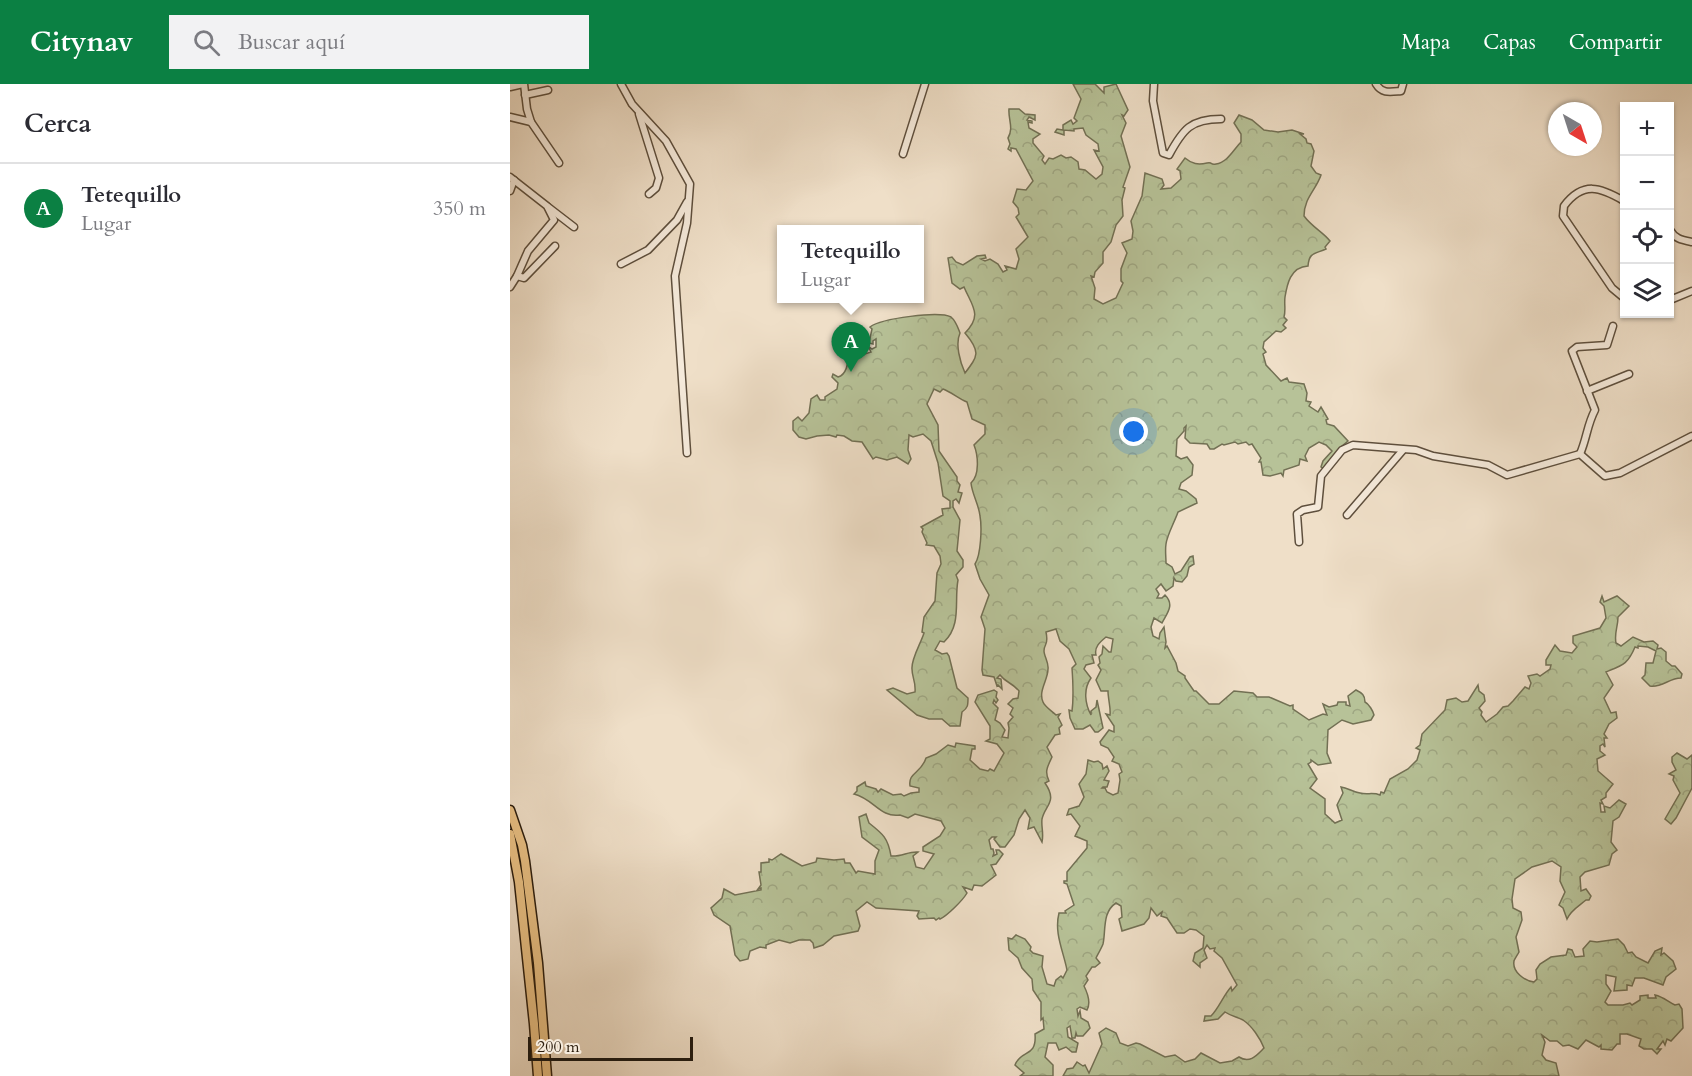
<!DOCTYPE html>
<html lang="es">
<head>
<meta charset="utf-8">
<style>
  :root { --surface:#fff; --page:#f2f2f3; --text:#2b2b33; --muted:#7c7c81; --line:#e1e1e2; --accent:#0b8043 }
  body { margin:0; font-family:Cardo,serif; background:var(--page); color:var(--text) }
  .controls { position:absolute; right:18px; top:18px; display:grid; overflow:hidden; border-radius:0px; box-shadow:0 2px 4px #0004 }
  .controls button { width:54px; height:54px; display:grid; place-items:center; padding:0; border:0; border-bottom:2px solid var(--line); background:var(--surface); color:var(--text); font:30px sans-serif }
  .compass { position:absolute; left:1038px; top:18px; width:54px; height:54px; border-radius:50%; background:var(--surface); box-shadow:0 2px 4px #0004; rotate:141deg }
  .scale { position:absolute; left:18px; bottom:15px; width:165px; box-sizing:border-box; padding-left:6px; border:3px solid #2d1f0f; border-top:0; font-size:16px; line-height:21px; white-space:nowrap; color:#2d1f0f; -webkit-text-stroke:4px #f5eadb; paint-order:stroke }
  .you { position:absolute; left:624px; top:348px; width:21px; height:21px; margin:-15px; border:4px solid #fff; border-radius:50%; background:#1a73e8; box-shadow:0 0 0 9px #1a73e833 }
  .badge { display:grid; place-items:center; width:39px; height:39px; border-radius:50%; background:var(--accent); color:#fff; font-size:20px; font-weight:700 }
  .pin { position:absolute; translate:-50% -50px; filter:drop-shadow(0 2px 3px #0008) }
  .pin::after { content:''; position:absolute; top:32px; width:21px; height:18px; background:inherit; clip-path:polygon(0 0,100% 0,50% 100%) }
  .popup { position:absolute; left:267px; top:141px; width:147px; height:78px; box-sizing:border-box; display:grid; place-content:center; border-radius:0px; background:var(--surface); filter:drop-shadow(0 2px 4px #0005); font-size:20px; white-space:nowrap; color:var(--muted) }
  .popup b { font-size:22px; color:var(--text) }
  .popup::after { content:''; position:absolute; left:50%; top:100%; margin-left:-12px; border:12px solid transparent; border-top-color:var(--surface) }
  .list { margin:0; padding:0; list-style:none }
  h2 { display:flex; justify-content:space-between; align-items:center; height:78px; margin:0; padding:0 24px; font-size:26px }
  h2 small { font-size:20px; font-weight:400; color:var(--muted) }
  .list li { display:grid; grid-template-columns:39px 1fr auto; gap:18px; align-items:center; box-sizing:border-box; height:90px; padding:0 24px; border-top:2px solid var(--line) }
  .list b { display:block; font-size:22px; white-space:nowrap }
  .list p { margin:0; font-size:20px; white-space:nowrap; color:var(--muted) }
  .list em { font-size:20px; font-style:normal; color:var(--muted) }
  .icon { flex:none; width:33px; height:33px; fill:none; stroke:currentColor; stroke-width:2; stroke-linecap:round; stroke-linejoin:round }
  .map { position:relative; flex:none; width:1182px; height:992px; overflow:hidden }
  header { display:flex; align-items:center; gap:36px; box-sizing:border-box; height:84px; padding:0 30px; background:var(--accent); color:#fff }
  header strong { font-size:28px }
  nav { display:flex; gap:33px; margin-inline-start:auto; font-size:21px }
  .search { width:420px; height:54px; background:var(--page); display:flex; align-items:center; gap:15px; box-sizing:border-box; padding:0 21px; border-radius:0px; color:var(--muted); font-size:22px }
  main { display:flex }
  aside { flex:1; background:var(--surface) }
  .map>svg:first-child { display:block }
  .forest { fill:url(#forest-crowns); stroke:#727054; stroke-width:1.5 }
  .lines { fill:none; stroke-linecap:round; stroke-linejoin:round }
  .minor-casing { stroke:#5e4f3d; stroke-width:9 }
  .highway-casing { stroke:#2d1f0f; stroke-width:11 }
  .minor { stroke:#f5eadb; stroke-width:6 }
  .highway { stroke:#e8c084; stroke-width:8 }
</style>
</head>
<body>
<header>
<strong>Citynav</strong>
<div class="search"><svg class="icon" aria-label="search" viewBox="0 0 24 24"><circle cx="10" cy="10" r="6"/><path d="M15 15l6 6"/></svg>Buscar aquí</div>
<nav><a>Mapa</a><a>Capas</a><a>Compartir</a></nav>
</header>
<main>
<aside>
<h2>Cerca<small></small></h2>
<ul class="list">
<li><span class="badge">A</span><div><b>Tetequillo</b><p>Lugar</p></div><em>350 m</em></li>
</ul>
</aside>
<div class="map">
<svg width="1182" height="992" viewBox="0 0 1182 992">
  <defs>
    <pattern id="forest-crowns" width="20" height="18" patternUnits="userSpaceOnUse" patternTransform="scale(1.5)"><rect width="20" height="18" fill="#b7c298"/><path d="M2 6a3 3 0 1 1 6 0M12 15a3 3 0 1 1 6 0" fill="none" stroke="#9ea682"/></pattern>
  </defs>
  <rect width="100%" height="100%" fill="#efdfc8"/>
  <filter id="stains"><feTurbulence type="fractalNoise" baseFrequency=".00333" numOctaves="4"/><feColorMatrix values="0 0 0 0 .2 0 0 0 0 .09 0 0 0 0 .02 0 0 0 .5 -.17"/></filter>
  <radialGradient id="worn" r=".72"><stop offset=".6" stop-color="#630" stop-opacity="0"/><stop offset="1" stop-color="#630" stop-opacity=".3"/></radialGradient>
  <g class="forest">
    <path d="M563,0H585L594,9V3L606,0L618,26L614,32L612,31L616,39L611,52L620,83L613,103L615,104L612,116L613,132L606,141L601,158L593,168V179L585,188L584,193L581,192L585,204L584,215L593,220L606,214L613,199L611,197V185L617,169L612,159L622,155L623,147L621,137L632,112L635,89L652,95L654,101L651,105L661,104L671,95L670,87L667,85L675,74C682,80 688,81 697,79C704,78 699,81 706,80C717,79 724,65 731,58V50L724,39L729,31L742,36L754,46L768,48L782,46L794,50H790L796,55L797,59L801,60L804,67L801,82L806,89L811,91C806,106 794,114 794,132C802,143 813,148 820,157L815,163L816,165C805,170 799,168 798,182C780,183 777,201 775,213C774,220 776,226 774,233L777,236L773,241L776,244L771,248L766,247L754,258L753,264L756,268L753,270L756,281L771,297L777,294L779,298L794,300L797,309L796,317L801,318L799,322L808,328L811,323L818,335L816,336L817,340L824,342L838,357L831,363L830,372L816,386L811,383L813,377L822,367L816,361L809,358L799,364L795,372L797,377L790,375L789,381L774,386L773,392L771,389L760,392L753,391L751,378H749L751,374L742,360L739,361L736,358L728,360L725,358L714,361L712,360L704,365H700L697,360L680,359L675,354L676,342L674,344V347L667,355L666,372L671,375L677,373L683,381L682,391L671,399L669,405L676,407L686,415L687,419L668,428C665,437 657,451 656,460C655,466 656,473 656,479L662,483L665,490L671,487L680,473L683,472L684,480L679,483L677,492L672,498L666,497L664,494L663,502L656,507L651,500L646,505L649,510L647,514H652L655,511C665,521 657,529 652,539L644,534L641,543L643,552L649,555L650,549L654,543L656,558L655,564L657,562L666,579L668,587L675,592V594L684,607H686L699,620H709L724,607L743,609L747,613H759L780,622L783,621V625L799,636L813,630L817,631L813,620L819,623L827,621L828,618H836V621L840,622L838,612L846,606C852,609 855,611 855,618C859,620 863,627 864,631L861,636L843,640L832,636L818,646L817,669L821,679L808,681L801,676V678L798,680L807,695L800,704L815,715V730L825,739L832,736L827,721L833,709L831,703C838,704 843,708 850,709C857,711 863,708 870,711L871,708L874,709L880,695L898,685L907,676L910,666L906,664L910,661L912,650L935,626L937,616L946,614L952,618L958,617L968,601L969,607L974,611L975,617L969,624L972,628L971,631L976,638L987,630L993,623L998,622L1003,617L1015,603L1019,605L1021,599L1018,592L1027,590L1030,592L1040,585L1041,581H1036V576L1045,561L1050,567L1062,569L1067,563L1063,559V552L1090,544L1096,534L1094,522L1090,518L1092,512L1094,518L1107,512L1119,522L1108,533C1108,543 1104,549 1106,559L1111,562L1123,553L1134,558L1143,557L1148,561L1147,565L1151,564L1156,568V577L1162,582H1165L1172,590L1171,594C1159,594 1152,604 1140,602L1132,594L1135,591L1136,579H1143L1146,567L1138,563L1128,562V564L1125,563C1118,580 1113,581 1096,588L1103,601L1094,614L1101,629L1106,628L1107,634L1099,640L1094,650L1097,654H1094L1095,663L1093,660L1090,662V667L1095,671L1087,675L1088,687L1103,700L1096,709V713L1091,716L1093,720L1090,719L1091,728H1095L1094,722L1100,724L1109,716L1116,720L1109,733L1103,737L1101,758L1107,766L1102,770L1099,781L1075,788L1070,793L1071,807L1076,805L1081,812L1079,816H1076C1069,822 1061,826 1057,835L1053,824L1049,821L1055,808L1050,797L1051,783L1042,777L1022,783L1005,795L1002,815L1003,824L1011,828L1012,836L1006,853L1009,868C1008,870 1004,876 1004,877C1002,888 1015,897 1024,898L1027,895L1026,886L1030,880L1041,873L1056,871L1058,865L1062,866L1065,873L1074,872L1073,865L1080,857L1087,858L1108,855L1114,861L1118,869L1122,868L1126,873L1138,879L1145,867L1152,864L1151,871L1154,869L1163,877L1166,885L1156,893L1153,901L1134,894H1125L1122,902L1117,901V906L1104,907L1106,893L1096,891V900L1101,907L1095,918L1098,921H1113L1120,919L1122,921L1130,916V912L1138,911V914H1146L1145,911C1154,913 1158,918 1165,921L1169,920L1172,925L1173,944L1161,957L1157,955L1155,961L1153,957L1147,965H1151L1147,970L1142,965H1134L1129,962L1131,955L1117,950H1110V960H1107L1102,966L1091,965V961L1089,963L1076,956L1068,965L1059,961L1053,962L1047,957H1040L1032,951L1035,958L1032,971L1036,976L1046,979L1049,992H553L557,985L563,984L567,978L573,982L575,981L579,989L592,960L589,949L596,944L606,949L610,959L618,962L626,959L630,960L655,973L665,971L675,978L685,975L691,969L710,979L722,977L729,973C740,980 747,971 754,964C750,954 742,942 733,936C727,933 721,932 715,928L708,935L694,937L695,932H701C709,924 713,912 721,903L722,907L727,901L712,874L704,867L705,864L700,865L697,861L694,866L697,874L690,879V883L683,877L685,869L693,864L694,852L686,846L680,845L674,849H667L657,834L651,832L652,828L647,832L641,824L639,834L634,840L612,847L609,835L612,833L611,822L606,819C592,828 596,847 593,860C591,865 588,870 586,874L590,879L585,883H582L576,892L578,896L574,902C578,910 581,919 577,926L570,923L567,925L568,932L570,927L571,934L578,938L580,944L573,952H567L566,949L565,954H562L560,942L557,944L558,953L568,959L566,968H562L556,963L549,966L546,959H538L535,973L543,981V992H510L514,989L505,981C511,965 527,974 525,950L534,945L533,934L531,936V918L523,906L522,895L512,884L508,874L499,866L498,854L502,855L506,851L515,855L521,863L520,866L523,869L533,872L532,883L537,900L544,902L546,896L551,892L553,894L557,886C553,866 544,849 549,829H556L555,827L564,821L557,800L554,799V797H557V788L577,764V757L565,752L570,742L561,730L557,731L559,725L569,722L574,713L569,700L576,690L578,676L584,678L588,677L592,680L593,685L597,682L599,687L594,696L599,697L597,703H593L592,704H595L597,708L603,711L608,709L610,696L609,690L612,688L609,680L602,677L604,673L598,664L591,661L590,658L599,646L604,648V642L596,630L600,631C601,624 598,615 598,607H591L586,596L591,586L588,581L590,579L589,573L592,570L593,562L599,568H601L603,555L596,553C590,558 584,563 586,571H582L584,579L576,581L574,585L581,594C573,605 575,620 581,631V627L586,623L587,616L593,644L588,648H585L580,641L573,645H565L560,634L559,626L562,627C564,612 563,598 562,584L566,580L559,565L550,557L546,545L536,548C539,562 534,559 534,567C534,572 539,579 538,585C538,596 528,607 533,618C535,623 542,627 546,631L550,630L548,633L552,641L549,644L550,650L545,651L537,663L542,673C538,682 534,687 539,697L535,699C548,718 535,721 532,735C531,743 534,749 532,758L524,743L518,745L520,734L515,726L509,735L504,751L495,763H490L484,755L486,753H482L479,756L481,765H483L484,769L483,772L487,770L486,766H489L493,770L486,780L481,781L486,791L472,802L464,801L462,806L453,803L457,809C453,816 437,832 430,835L429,834L426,836L424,834L409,835L407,832L409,827L366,824L357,818L346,827L350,842L348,847L324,852L313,861L304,864L303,859L300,856H289L280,859L269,856L256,861V864L250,863L240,867L238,875L230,877L225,871L220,842L204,831L201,824L212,814L214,805L225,811L251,806V804L248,805L251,801L249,788H251V779L259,778V775L262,776L271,770L292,782L306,778L307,774L324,776L334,775L335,779H340L346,789L348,787L365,790V777L369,766L352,753L349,733L356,730L359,739C373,750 378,754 381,772C391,773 399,767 408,768L403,772L406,783L414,785L424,770L413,767V763L430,752L435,744L431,737L405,730L398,734L390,731C370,734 364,715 344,710L347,707V703L355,698L356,702L366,705L368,708L371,705L383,711L391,710L394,712L401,709L409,708V704L400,702C398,688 411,690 416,674L426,670L438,661L445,663L446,659L465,662V665H462L460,676L470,685L478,687L480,685L484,687L494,669L487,660L476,657L480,655V642L465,618L468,611L484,606L487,608L486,613L488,616L486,619L484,616L483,619L488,624L485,636L490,639L495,646L492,653L498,654L499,644L498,639L503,633L500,630L503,624L498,620L503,615L508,614L509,607C503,599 496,599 490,591L487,594L491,595L492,605L488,601L487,602L484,593L473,591L472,586L475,545L471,533L479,511L470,495L465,480C471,471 472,443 470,432C469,421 462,410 461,399C470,391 468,371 464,361L475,350V341L462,335L457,318C448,314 441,308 433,305L430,308L424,305L417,320L428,341L429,367L447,393V397L450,401L448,408L452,409L449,419L446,415L443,417V423L450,436L447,467L453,476V483L446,491L448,496C444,517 452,541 434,558L430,557L425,566L432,570L437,569L439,572L447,604L458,614C458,621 458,624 452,628L450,642H440L432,635H419L407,631L377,606L383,604L397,610L405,608C406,597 402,594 402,585C401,575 411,559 414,549L412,548L414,533L425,517L427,489L431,480L430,472L424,462L416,461L417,459L412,448L413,445L411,443L433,431L432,425L440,424V417L433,412L428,379L421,357L413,350L403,353L399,351L398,366L401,375L398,380L387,373L377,376L366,373L363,375L352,358L342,357L334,352L327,351L326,353L319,351L307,352L296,355L289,353L283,346V337L288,333L292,337L299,329L301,315L307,311L310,316H315V313L327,305L328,299L322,293L323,290L328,293C336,291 339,279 337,272L340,273L343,269L355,264L353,268L355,270L361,268L358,262L362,265L366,263V255L363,257V260L359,259L362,245L360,243C372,234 429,227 441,233C446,237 448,244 450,249C445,260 450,278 455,289C468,272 471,268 455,249C473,231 462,222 454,203L450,205L442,199L438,174L442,173L446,178L453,181L467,172L475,171L476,174L471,175L475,177L480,175L488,180L493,188L497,186L495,182L506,185L509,175L506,165L518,153L506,133L509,130L508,124L503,118L507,105L516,106L523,97L506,65L501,64V67L498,65L500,60L498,54C504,44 498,35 499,25H509L515,30L525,31V36L519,33L517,36L522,37V39L518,38L519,44L530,50L523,55V59L534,72L532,76L535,80L539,74L543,75L551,71L556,74L561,73L568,78L569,85L575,86L586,95L592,90L593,83L584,66L589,67L588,60L576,51L573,44L564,45V47L554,46V51L545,48L547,45L553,46V41L561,36L563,40L567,37L564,34L571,15Z"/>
    <path d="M1167,669L1177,675L1182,671V704L1166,734L1161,740L1155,735L1170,709L1163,696L1164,692L1159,690L1166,686L1162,678V673Z"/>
  </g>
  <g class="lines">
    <g class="minor-casing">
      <g id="minor">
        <path d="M14,0L17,25L21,38"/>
        <path d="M111,0L122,20L156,57L180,100L177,139L165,192L177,369"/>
        <path d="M644,0L643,17L653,69L659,71C673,45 681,35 711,35"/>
        <path d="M866,0C872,10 880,8 891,7L893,0"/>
        <path d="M0,3L13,0"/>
        <path d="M15,11L38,6"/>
        <path d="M129,30L149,94L146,104L139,110"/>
        <path d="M0,33L21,38L49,79"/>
        <path d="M393,70L415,0"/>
        <path d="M0,93L37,122L44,136L18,167L7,192L0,203"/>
        <path d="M0,107L4,96"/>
        <path d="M1114,117C1090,103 1073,97 1054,122L1053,132L1102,204L1114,214"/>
        <path d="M38,123L64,143"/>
        <path d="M1160,146C1165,155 1172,156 1182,158"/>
        <path d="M111,180L138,166L167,136L177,118"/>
        <path d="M7,192L14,194L45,162"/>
        <path d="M1160,216L1182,207"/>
        <path d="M1077,307L1119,290"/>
        <path d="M1070,370C1077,354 1077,341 1085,326L1062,267L1067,263L1097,261L1103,242"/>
        <path d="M837,431L893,366"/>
        <path d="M789,458L787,430L793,426L808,423L811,392L832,366L843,361L906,366L923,372L978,381L997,391L1070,370L1095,392L1110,389L1182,352"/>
      </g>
    </g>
    <g class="highway-casing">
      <g id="highway">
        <path d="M0,726L12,761L15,777L28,879L37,992"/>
        <path d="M0,750L9,798L24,940L28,992"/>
      </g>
    </g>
    <use href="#minor" class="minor"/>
    <use href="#highway" class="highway"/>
  </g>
  <rect width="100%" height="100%" filter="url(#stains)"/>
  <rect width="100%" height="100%" fill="url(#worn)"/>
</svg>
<div class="controls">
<button>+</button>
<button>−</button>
<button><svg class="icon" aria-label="locate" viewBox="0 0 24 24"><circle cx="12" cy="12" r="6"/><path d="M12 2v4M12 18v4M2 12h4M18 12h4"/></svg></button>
<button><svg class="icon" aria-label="layers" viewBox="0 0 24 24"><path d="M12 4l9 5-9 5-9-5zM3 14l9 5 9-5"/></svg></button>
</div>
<svg class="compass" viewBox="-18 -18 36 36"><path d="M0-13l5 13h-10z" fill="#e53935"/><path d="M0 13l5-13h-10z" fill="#7c7c81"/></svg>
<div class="scale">200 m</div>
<div class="you"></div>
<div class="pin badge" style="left:341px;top:288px">A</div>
<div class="popup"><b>Tetequillo</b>Lugar</div>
</div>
</main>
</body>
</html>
